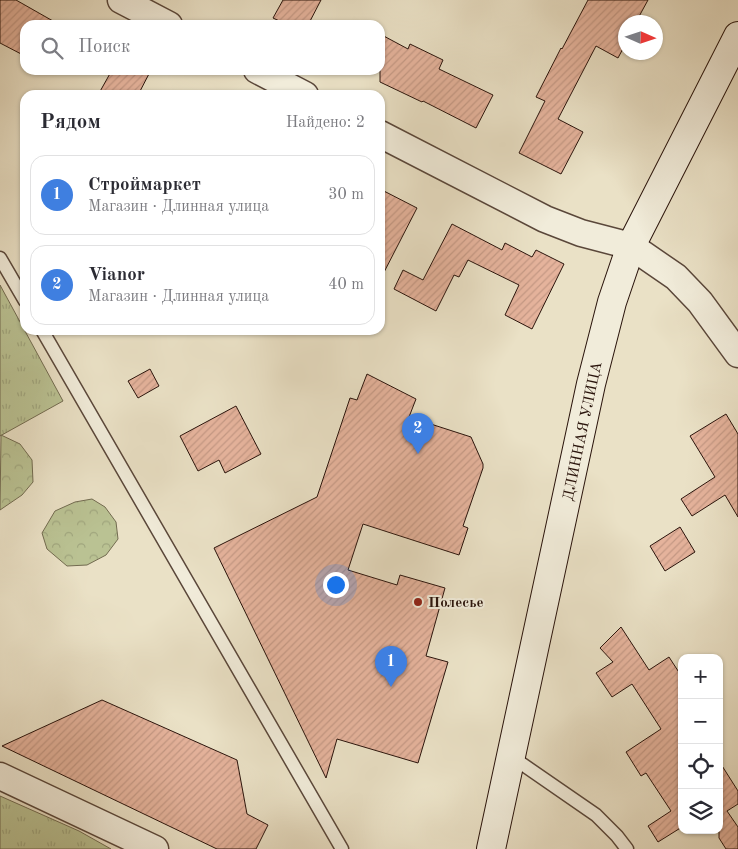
<!DOCTYPE html>
<html lang="ru">
<head>
<meta charset="utf-8">
<style>
  :root { --surface:#fff; --page:#f7f7f7; --text:#2b2b33; --muted:#7c7c81; --line:#e1e1e2; --accent:#2563eb }
  body { margin:0; font-family:"Old Standard TT",serif; background:var(--page); color:var(--text) }
  .controls { position:absolute; right:15px; bottom:15px; display:grid; overflow:hidden; border-radius:10px; box-shadow:0 1px 4px #0004 }
  .controls button { width:45px; height:45px; display:grid; place-items:center; padding:0; border:0; border-bottom:1px solid var(--line); background:var(--surface); color:var(--text); font:25px sans-serif }
  .compass { position:absolute; left:618px; top:15px; width:45px; height:45px; border-radius:50%; background:var(--surface); box-shadow:0 1px 4px #0004; rotate:93deg }
  .you { position:absolute; left:335px; top:584px; width:18px; height:18px; margin:-12px; border:4px solid #fff; border-radius:50%; background:#1a73e8; box-shadow:0 0 0 8px #1a73e833 }
  .badge { display:grid; place-items:center; width:32px; height:32px; border-radius:50%; background:var(--accent); color:#fff; font-size:16px; font-weight:700 }
  .pin { position:absolute; translate:-50% -41px; filter:drop-shadow(0 1px 2px #0008) }
  .pin::after { content:''; position:absolute; top:26px; width:18px; height:15px; background:inherit; clip-path:polygon(0 0,100% 0,50% 100%) }
  .list { margin:0; padding:0; list-style:none }
  h2 { display:flex; justify-content:space-between; align-items:center; height:65px; margin:0; padding:0 20px; font-size:21px }
  h2 small { font-size:16px; font-weight:400; color:var(--muted) }
  .list li { display:grid; grid-template-columns:32px 1fr auto; gap:15px; align-items:center; box-sizing:border-box; height:80px; margin:0 10px 10px; padding:0 10px; border:1px solid var(--line); border-radius:15px }
  .list b { display:block; font-size:19px; white-space:nowrap }
  .list p { margin:0; font-size:16px; white-space:nowrap; color:var(--muted) }
  .list em { font-size:16px; font-style:normal; color:var(--muted) }
  .icon { flex:none; width:28px; height:28px; fill:none; stroke:currentColor; stroke-width:2; stroke-linecap:round; stroke-linejoin:round }
  .map { position:relative; flex:none; width:738px; height:849px; overflow:hidden }
  .search { position:absolute; background:var(--surface); box-shadow:0 1px 4px #0004; left:20px; top:20px; width:365px; height:55px; display:flex; align-items:center; gap:12px; box-sizing:border-box; padding:0 18px; border-radius:15px; color:var(--muted); font-size:19px }
  .panel { position:absolute; background:var(--surface); box-shadow:0 1px 4px #0004; left:20px; top:90px; width:365px; height:245px; border-radius:15px }
  .map>svg:first-child { display:block }
  .grass { fill:url(#grass-tufts); stroke:#726b50 }
  .forest { fill:url(#forest-crowns); stroke:#726b50 }
  .building { fill:url(#building-hatch); stroke:#2a140c }
  .lines { fill:none; stroke-linecap:round; stroke-linejoin:round }
  .lane-casing { stroke:#5a473a; stroke-width:15 }
  .street-casing { stroke:#5a473a; stroke-width:29 }
  .secondary-casing { stroke:#2a140c; stroke-width:30 }
  .lane { stroke:#f1ecda; stroke-width:12 }
  .street { stroke:#f1ecda; stroke-width:26 }
  .secondary { stroke:#f1ecda; stroke-width:28 }
  .poi-dot { fill:#8f2418; stroke:#f1ecda; stroke-width:2 }
  .labels { text-anchor:middle; stroke-width:4; stroke-linejoin:round; paint-order:stroke }
  .street-label { font-size:15px; fill:#2a140c; stroke:#f1ecda }
  .poi-label { font-size:15px; font-weight:bold; fill:#2a140c; stroke:#f1ecda; text-anchor:start }
</style>
</head>
<body>
<div class="map">
<svg width="738" height="849" viewBox="0 0 738 849">
  <defs>
    <pattern id="grass-tufts" width="24" height="20" patternUnits="userSpaceOnUse" patternTransform="scale(1.25)"><rect width="24" height="20" fill="#bac293"/><path d="M3 7l-1-3M5 7V3M7 7l1-3M15 17l-1-3M17 17v-4M19 17l1-3" fill="none" stroke="#a0a67e"/></pattern>
    <pattern id="forest-crowns" width="20" height="18" patternUnits="userSpaceOnUse" patternTransform="scale(1.25)"><rect width="20" height="18" fill="#bac293"/><path d="M2 6a3 3 0 1 1 6 0M12 15a3 3 0 1 1 6 0" fill="none" stroke="#a0a67e"/></pattern>
    <pattern id="building-hatch" width="6" height="6" patternUnits="userSpaceOnUse" patternTransform="scale(1.25)"><rect width="6" height="6" fill="#e5b39c"/><path d="M-1 1l2-2M0 6l6-6M5 7l2-2" fill="none" stroke="#c59985"/></pattern>
  </defs>
  <rect width="100%" height="100%" fill="#eae1c6"/>
  <filter id="stains"><feTurbulence type="fractalNoise" baseFrequency=".004" numOctaves="4"/><feColorMatrix values="0 0 0 0 .2 0 0 0 0 .09 0 0 0 0 .02 0 0 0 .5 -.17"/></filter>
  <radialGradient id="worn" r=".72"><stop offset=".6" stop-color="#630" stop-opacity="0"/><stop offset="1" stop-color="#630" stop-opacity=".3"/></radialGradient>
  <g class="grass">
    <path d="M0,285L63,401L0,436Z"/>
    <path d="M0,796L79,831L111,849H0Z"/>
  </g>
  <g class="forest">
    <path d="M1,435L20,444L32,460L33,482L22,495L0,510Z"/>
    <path d="M92,499L105,507L116,522L118,539L106,555L87,565L67,566L47,549L42,533L55,511L75,502Z"/>
  </g>
  <g class="building">
    <path d="M0,0H16L60,25H25V56L0,43Z"/>
    <path d="M283,0H321L308,25H288L273,18Z"/>
    <path d="M588,0H648L636,22H626V43L618,58L596,46L558,119L583,132L561,174L519,153L545,101L536,97L561,48L562,49Z"/>
    <path d="M380,34L408,49L410,44L443,60L439,69L493,95L476,128L423,101L422,102L380,82Z"/>
    <path d="M112,70H151L138,95H98Z"/>
    <path d="M380,189L417,208L380,280Z"/>
    <path d="M452,224L502,250L505,243L532,257L536,250L564,264L532,329L505,315L519,285L468,260L459,277L454,275L436,311L394,289L403,270L423,280Z"/>
    <path d="M150,369L159,386L138,398L128,381Z"/>
    <path d="M367,374L416,399L409,417L471,437L483,464V468L463,526L468,528L459,555L363,524L348,570L397,585L400,575L445,588L426,656L448,662L418,763L337,739L326,778L214,548L317,497L350,398L357,400Z"/>
    <path d="M236,406L261,454L225,473L219,460L198,471L180,436Z"/>
    <path d="M726,414L738,434V517L725,495L692,516L681,499L715,477L690,436Z"/>
    <path d="M680,527L695,552L665,571L650,546Z"/>
    <path d="M621,627L649,670L669,657L682,677V827L658,842L648,826L671,811L646,773L641,776L626,752L661,729L632,684L612,697L596,673L613,662L600,648Z"/>
    <path d="M102,700L237,760L247,814L268,825L256,849H217L2,746Z"/>
    <path d="M719,761L738,791V804L727,811L738,827V849H726L719,838Z"/>
  </g>
  <g class="lines">
    <g class="lane-casing">
      <g id="lane">
        <path d="M0,258L25,301"/>
        <path d="M42,330L342,849"/>
        <path d="M512,757L596,815L617,836L627,849"/>
      </g>
    </g>
    <g class="street-casing">
      <g id="street">
        <path d="M121,0L169,25"/>
        <path d="M257,70L305,95"/>
        <path d="M380,134L545,219L581,233L631,246L676,277L700,302L738,354"/>
        <path d="M0,776L155,849"/>
      </g>
    </g>
    <g class="secondary-casing">
      <path id="secondary" d="M491,849L591,384L612,302L631,246L738,36"/>
    </g>
    <use href="#lane" class="lane"/>
    <use href="#street" class="street"/>
    <use href="#secondary" class="secondary"/>
  </g>
  <circle class="poi-dot" cx="418" cy="602" r="5"/>
  <g class="labels">
    <g class="street-label">
      <text transform="translate(582 431) rotate(-78)" y="5">ДЛИННАЯ УЛИЦА</text>
    </g>
    <g class="poi-label">
      <text x="428" y="607">Полесье</text>
    </g>
  </g>
  <rect width="100%" height="100%" filter="url(#stains)"/>
  <rect width="100%" height="100%" fill="url(#worn)"/>
</svg>
<div class="controls">
<button>+</button>
<button>−</button>
<button><svg class="icon" aria-label="locate" viewBox="0 0 24 24"><circle cx="12" cy="12" r="6"/><path d="M12 2v4M12 18v4M2 12h4M18 12h4"/></svg></button>
<button><svg class="icon" aria-label="layers" viewBox="0 0 24 24"><path d="M12 4l9 5-9 5-9-5zM3 14l9 5 9-5"/></svg></button>
</div>
<svg class="compass" viewBox="-18 -18 36 36"><path d="M0-13l5 13h-10z" fill="#e53935"/><path d="M0 13l5-13h-10z" fill="#7c7c81"/></svg>
<div class="you"></div>
<div class="pin badge" style="left:391px;top:687px;background:#3f7fe0">1</div>
<div class="pin badge" style="left:418px;top:454px;background:#3f7fe0">2</div>
<div class="search"><svg class="icon" aria-label="search" viewBox="0 0 24 24"><circle cx="10" cy="10" r="6"/><path d="M15 15l6 6"/></svg>Поиск</div>
<section class="panel">
<h2>Рядом<small>Найдено: 2</small></h2>
<ul class="list">
<li><span class="badge" style="background:#3f7fe0">1</span><div><b>Строймаркет</b><p>Магазин · Длинная улица</p></div><em>30 m</em></li>
<li><span class="badge" style="background:#3f7fe0">2</span><div><b>Vianor</b><p>Магазин · Длинная улица</p></div><em>40 m</em></li>
</ul>
</section>
</div>
</body>
</html>
